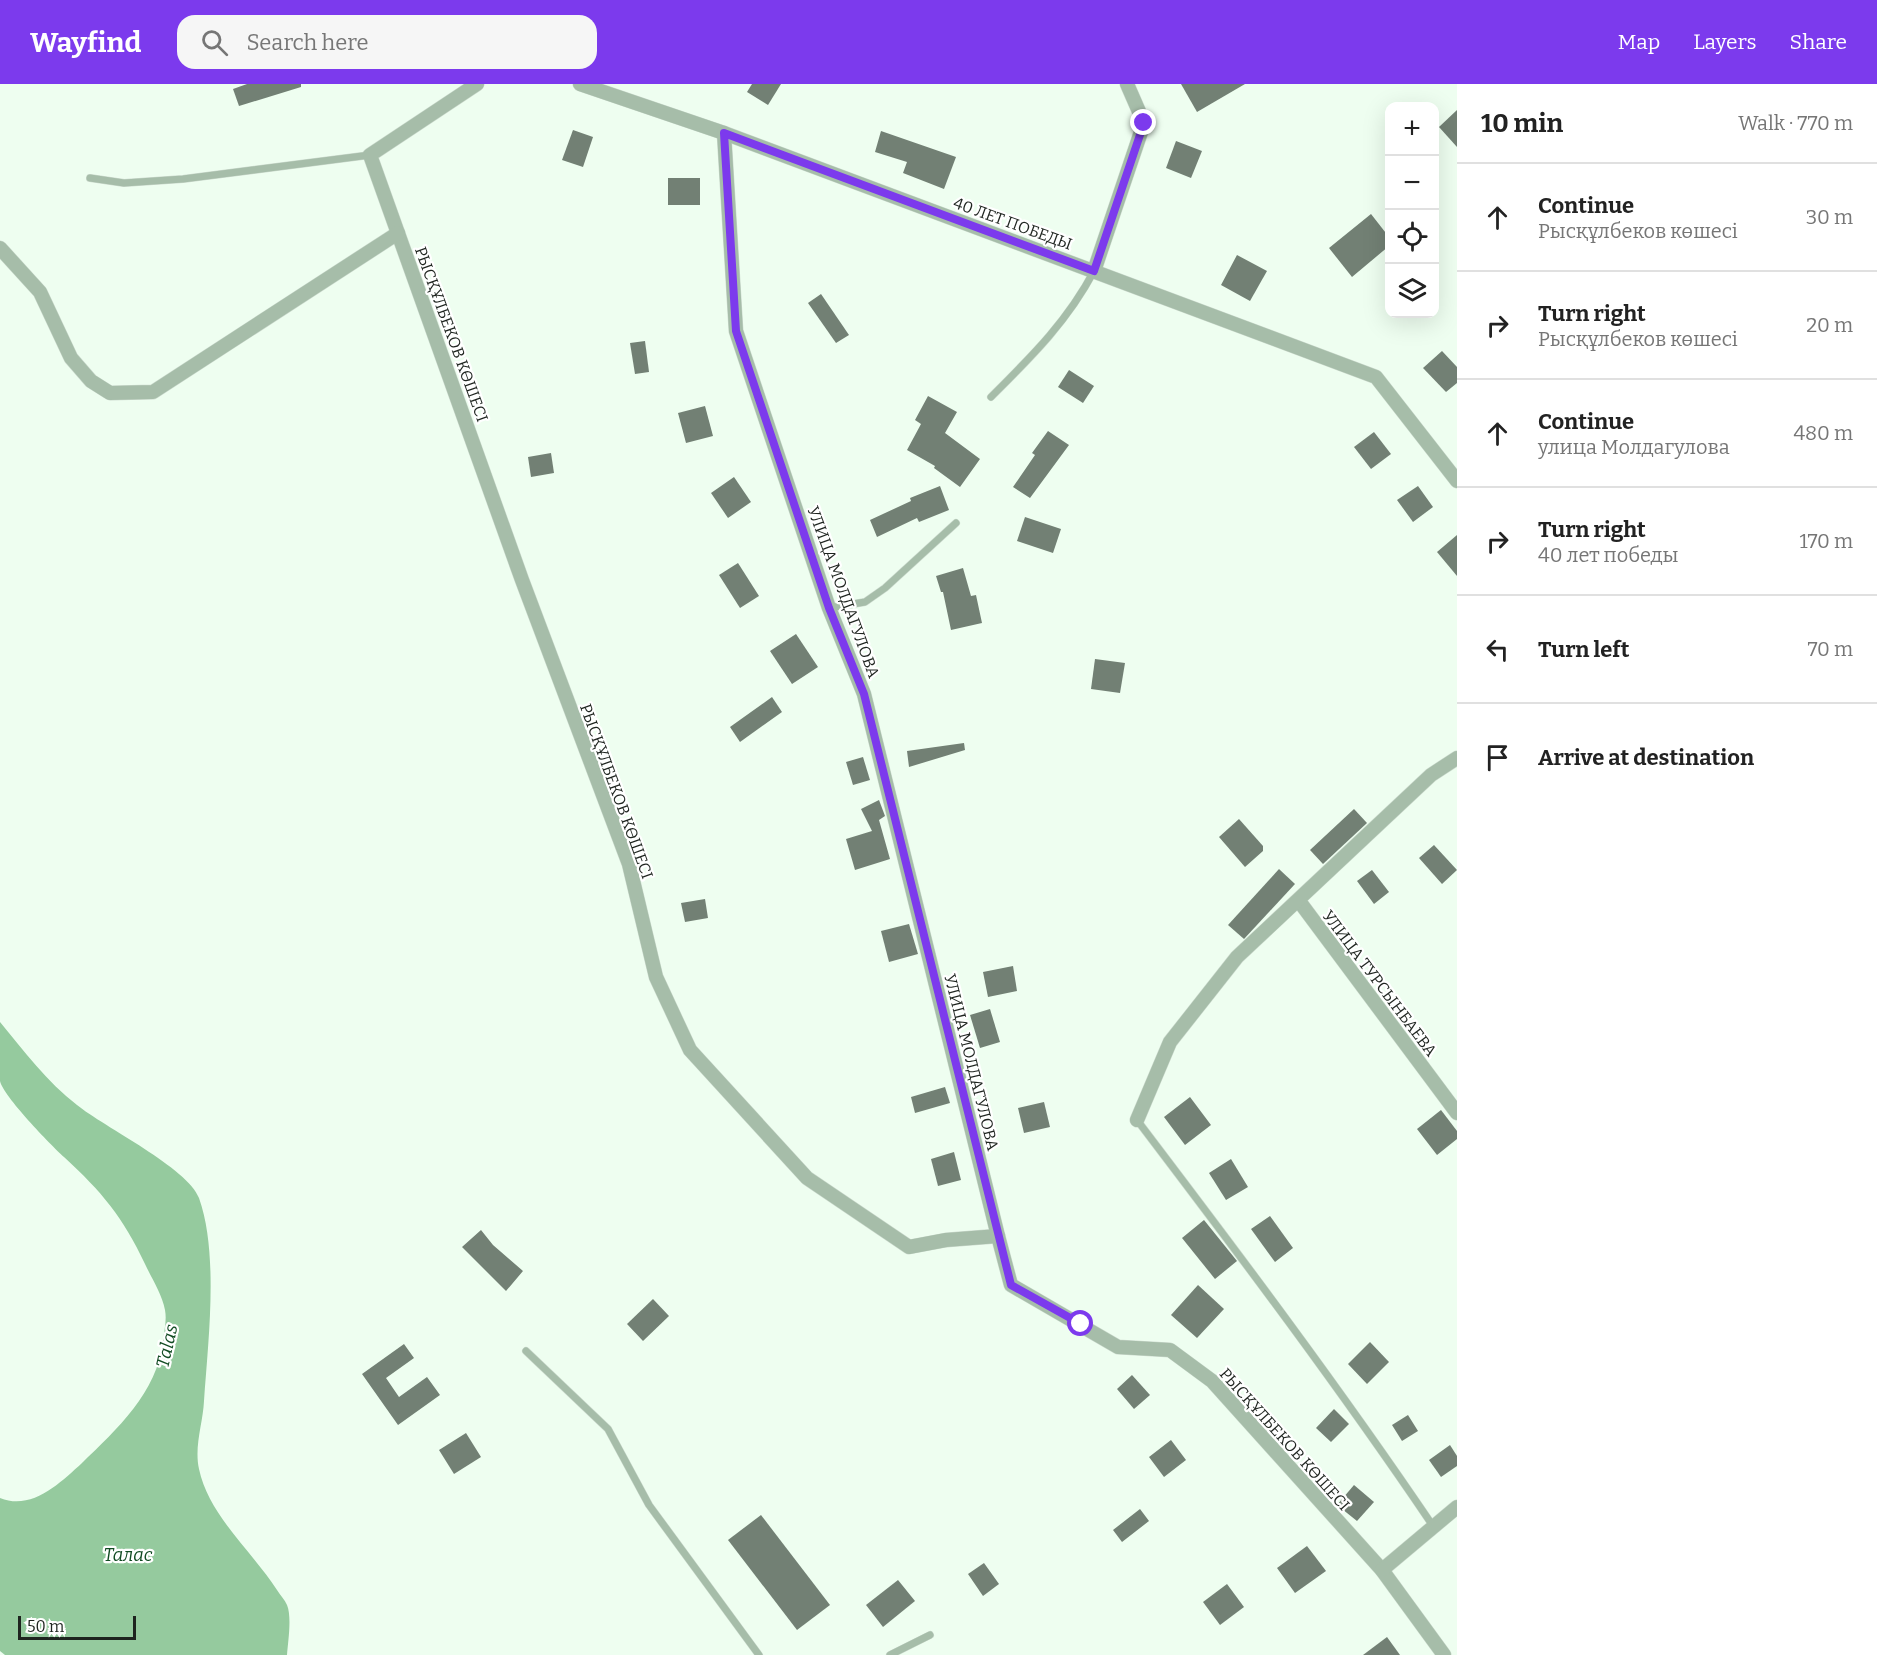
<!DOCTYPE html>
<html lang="en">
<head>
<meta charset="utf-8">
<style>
  :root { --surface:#fff; --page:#f6f6f6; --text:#222; --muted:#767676; --line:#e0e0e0; --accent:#7c3aed }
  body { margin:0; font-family:Bitter,serif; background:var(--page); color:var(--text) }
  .controls { position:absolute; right:18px; top:18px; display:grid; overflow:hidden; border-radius:12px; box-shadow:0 6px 24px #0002 }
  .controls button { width:54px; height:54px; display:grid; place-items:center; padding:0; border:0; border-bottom:2px solid var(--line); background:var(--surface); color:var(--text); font:30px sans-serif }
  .scale { position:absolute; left:18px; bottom:15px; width:118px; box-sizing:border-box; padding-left:6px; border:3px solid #1e241f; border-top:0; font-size:16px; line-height:21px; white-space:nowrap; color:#1e241f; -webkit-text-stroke:4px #fff; paint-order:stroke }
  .stop { position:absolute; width:18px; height:18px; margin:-14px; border:4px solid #7c3aed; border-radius:50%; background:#fff }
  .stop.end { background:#7c3aed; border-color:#fff; box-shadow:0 2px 6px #0008 }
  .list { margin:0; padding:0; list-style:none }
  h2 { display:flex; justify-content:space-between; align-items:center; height:78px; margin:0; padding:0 24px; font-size:26px }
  h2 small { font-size:20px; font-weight:400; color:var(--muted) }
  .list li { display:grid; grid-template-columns:39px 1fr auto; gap:18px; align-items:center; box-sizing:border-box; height:108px; padding:0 24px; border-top:2px solid var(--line) }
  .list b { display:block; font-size:22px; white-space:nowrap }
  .list p { margin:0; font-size:20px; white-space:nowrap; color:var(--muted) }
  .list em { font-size:20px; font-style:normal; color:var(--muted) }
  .icon { flex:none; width:33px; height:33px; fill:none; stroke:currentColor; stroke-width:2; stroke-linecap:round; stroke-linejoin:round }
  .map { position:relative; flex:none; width:1457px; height:1571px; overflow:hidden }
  header { display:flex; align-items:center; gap:36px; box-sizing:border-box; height:84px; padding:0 30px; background:var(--accent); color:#fff }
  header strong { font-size:28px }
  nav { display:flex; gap:33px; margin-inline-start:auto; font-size:21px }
  .search { width:420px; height:54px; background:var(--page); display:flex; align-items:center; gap:15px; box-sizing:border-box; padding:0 21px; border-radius:18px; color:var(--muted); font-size:22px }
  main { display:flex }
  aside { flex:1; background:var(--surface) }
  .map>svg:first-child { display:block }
  .water { fill:#95ca9e }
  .building { fill:#728074 }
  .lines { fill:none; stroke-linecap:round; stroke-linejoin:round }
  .lane-casing { stroke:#cddbcf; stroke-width:8 }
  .street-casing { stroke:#cddbcf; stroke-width:15 }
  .lane { stroke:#a6bda9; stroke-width:7 }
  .street { stroke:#a6bda9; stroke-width:14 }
  .route { stroke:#7c3aed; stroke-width:8 }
  .labels { text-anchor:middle; stroke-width:4.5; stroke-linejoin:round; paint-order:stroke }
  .street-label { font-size:16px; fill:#1e241f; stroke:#fff }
  .water-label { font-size:18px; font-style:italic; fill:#114b22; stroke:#fff }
</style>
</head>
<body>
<header>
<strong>Wayfind</strong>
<div class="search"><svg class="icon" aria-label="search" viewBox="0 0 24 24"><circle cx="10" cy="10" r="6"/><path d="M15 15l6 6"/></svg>Search here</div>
<nav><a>Map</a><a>Layers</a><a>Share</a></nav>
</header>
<main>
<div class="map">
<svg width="1457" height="1571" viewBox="0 0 1457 1571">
  <rect width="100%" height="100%" fill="#eefef0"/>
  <path class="water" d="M0,938C24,967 47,998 77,1021C104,1043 188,1084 199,1114C219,1170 208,1258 204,1317C203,1339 194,1362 199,1385C209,1432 252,1467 277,1506C280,1511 285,1516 287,1521C292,1533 288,1558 287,1571H5L0,1567V1414C32,1427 60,1399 82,1379C117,1345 157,1309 163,1257C164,1247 167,1237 165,1226C162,1210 152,1195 145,1180C123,1133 102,1108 64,1073C51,1061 3,1012 0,997C0,979 0,956 0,938Z"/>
  <g class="building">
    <path d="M247,0H301V3L239,22L233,5Z"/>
    <path d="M752,0H781L768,21L747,8Z"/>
    <path d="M1181,0H1245L1197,28Z"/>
    <path d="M1457,26V63L1439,43Z"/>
    <path d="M573,46L593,53L583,83L562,76Z"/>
    <path d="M881,47L956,73L944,105L903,89L907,78L875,68Z"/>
    <path d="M1176,57L1202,67L1191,94L1166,84Z"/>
    <rect x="668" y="94" width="32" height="27"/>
    <path d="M1371,130L1389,153V162L1352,193L1329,164Z"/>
    <path d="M1237,171L1267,187L1250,217L1221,201Z"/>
    <path d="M821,210L849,251L836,259L808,219Z"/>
    <path d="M645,257L649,288L635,290L630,259Z"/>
    <path d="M1442,267L1457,283V299L1446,308L1423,284Z"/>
    <path d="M1069,286L1094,302L1083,319L1058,303Z"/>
    <path d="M928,312L957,328L945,349L980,375L960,403L934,384L935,382L907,366L921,340L915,336Z"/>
    <path d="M705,322L713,352L686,359L678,329Z"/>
    <path d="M1048,347L1069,361L1030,414L1013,403L1035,371L1032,369Z"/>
    <path d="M1374,348L1391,370L1371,385L1354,363Z"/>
    <path d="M551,369L554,389L531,393L528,373Z"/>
    <path d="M734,393L751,418L728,434L711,409Z"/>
    <path d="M940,402L949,426L919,438L917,434L877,453L870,436L911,417L910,414Z"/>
    <path d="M1418,402L1433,423L1413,438L1397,416Z"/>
    <path d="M1025,433L1061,445L1053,469L1017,457Z"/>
    <path d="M1457,451V492L1437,468Z"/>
    <path d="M738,479L759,512L740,524L719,491Z"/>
    <path d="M963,484L971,512L976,511L982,539L951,546L943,508H941L936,492Z"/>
    <path d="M796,550L818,583L792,600L770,567Z"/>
    <path d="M1095,575L1125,579L1120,609L1091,605Z"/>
    <path d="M772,613L782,628L740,658L730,643Z"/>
    <path d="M964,659L965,666L909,683L907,667Z"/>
    <path d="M863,673L870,696L853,701L846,678Z"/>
    <path d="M879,716L885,732L879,736L890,775L855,786L846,755L872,747L861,725Z"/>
    <path d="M1354,725L1367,739L1323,780L1310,766Z"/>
    <path d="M1239,735L1263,762V767L1245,783L1219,753Z"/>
    <path d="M1434,761L1457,786L1442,800L1419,774Z"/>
    <path d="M1279,785L1295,800L1244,855L1228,841Z"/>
    <path d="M1372,786L1389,808L1374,820L1357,797Z"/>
    <path d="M705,815L708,834L685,838L681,819Z"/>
    <path d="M909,840L918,870L889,878L881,847Z"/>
    <path d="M1013,882L1017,907L988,913L983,888Z"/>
    <path d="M990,925L1000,958L980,964L970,931Z"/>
    <path d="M945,1003L950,1019L915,1029L911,1013Z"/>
    <path d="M1190,1013L1211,1041L1185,1061L1164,1033Z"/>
    <path d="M1044,1018L1050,1043L1024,1049L1018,1024Z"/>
    <path d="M1441,1026L1457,1047V1055L1437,1071L1417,1045Z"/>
    <path d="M954,1068L961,1096L938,1102L931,1075Z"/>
    <path d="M1231,1075L1248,1103L1226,1116L1209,1089Z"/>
    <path d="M1270,1132L1293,1164L1275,1178L1251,1145Z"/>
    <path d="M1204,1136L1237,1177L1215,1195L1182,1154Z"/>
    <path d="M481,1146L493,1161L523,1187L506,1207L462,1163Z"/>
    <path d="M1198,1201L1224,1225L1197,1254L1171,1231Z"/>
    <path d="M653,1215L669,1232L643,1257L627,1240Z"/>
    <path d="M1370,1258L1389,1278L1367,1300L1348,1280Z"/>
    <path d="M404,1260L414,1274L386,1294L399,1313L427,1293L440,1311L398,1341L362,1290Z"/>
    <path d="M1132,1291L1150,1311L1134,1325L1117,1305Z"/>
    <path d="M1334,1325L1349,1340L1331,1358L1316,1344Z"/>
    <path d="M1408,1331L1418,1347L1402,1357L1392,1341Z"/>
    <path d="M466,1349L481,1373L454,1390L439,1366Z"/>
    <path d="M1171,1356L1186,1376L1164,1393L1149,1373Z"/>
    <path d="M1450,1361L1457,1372V1382L1441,1393L1429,1376Z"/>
    <path d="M1354,1401L1374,1418L1357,1437L1337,1421Z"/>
    <path d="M1140,1425L1149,1437L1122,1458L1113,1446Z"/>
    <path d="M761,1431L830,1521L797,1546L728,1456Z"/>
    <path d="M1307,1462L1326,1487L1295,1509L1277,1484Z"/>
    <path d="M984,1479L999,1500L983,1512L968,1490Z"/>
    <path d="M898,1496L915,1517L883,1543L866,1521Z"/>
    <path d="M1227,1500L1244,1523L1220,1541L1203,1518Z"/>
    <path d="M1387,1553L1400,1571H1363Z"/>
  </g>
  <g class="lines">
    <g class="lane-casing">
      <g id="lane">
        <path d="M90,94L124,99L183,95L370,71"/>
        <path d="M991,313C1031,273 1067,238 1094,187"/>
        <path d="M829,524L865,518L885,504L956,439"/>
        <path d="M1137,1036C1238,1169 1339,1303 1433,1442"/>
        <path d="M526,1267L608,1345L649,1421L759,1571"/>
        <path d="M890,1571L930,1551"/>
      </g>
    </g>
    <g class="street-casing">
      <g id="street">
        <path d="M477,0L370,71L522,496L629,780L656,893L690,966L807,1094L909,1163L946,1156L998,1152L1011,1201L1118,1263L1170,1266L1212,1297L1382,1486L1444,1571"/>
        <path d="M580,0L724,49L1376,293L1457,397"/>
        <path d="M724,49L736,247L829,524L864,610L998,1152"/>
        <path d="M0,164L40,208L71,274L91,297L110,309L153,308L398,149"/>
        <path d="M1094,187L1144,39L1127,0"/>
        <path d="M1299,817L1457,1029"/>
        <path d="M1137,1036L1170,958L1237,873L1431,691L1457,674"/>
        <path d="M1382,1486L1457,1423"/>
      </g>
    </g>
    <use href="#lane" class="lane"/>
    <use href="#street" class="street"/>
  </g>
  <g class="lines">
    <path class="route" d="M1081,1240L1011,1201L864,610L829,524L736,247L724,49L1094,187L1144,39"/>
  </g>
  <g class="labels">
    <g class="street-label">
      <text transform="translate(1013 139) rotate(20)" y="6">40 ЛЕТ ПОБЕДЫ</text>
      <text transform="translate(452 250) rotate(70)" y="6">РЫСҚҰЛБЕКОВ КӨШЕСІ</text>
      <text transform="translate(844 508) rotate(70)" y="6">УЛИЦА МОЛДАГУЛОВА</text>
      <text transform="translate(617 707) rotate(70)" y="6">РЫСҚҰЛБЕКОВ КӨШЕСІ</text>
      <text transform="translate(1380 899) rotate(53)" y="6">УЛИЦА ТУРСЫНБАЕВА</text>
      <text transform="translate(972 978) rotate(76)" y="6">УЛИЦА МОЛДАГУЛОВА</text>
      <text transform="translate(1285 1355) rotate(48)" y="6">РЫСҚҰЛБЕКОВ КӨШЕСІ</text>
    </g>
    <g class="water-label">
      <text transform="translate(167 1262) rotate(-77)" y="6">Talas</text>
      <text x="128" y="1477">Талас</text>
    </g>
  </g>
</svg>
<div class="controls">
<button>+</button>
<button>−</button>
<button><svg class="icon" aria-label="locate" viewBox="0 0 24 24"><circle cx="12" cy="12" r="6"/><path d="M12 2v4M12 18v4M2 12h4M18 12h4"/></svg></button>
<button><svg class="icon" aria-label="layers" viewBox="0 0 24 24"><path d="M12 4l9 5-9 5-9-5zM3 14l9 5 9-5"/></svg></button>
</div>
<div class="scale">50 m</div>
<div class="stop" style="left:1081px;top:1240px"></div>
<div class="stop end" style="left:1144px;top:39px"></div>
</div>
<aside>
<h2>10 min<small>Walk · 770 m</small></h2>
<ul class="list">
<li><svg class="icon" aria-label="ahead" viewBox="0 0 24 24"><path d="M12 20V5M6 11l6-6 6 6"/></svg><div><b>Continue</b><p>Рысқұлбеков көшесі</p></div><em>30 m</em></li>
<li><svg class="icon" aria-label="right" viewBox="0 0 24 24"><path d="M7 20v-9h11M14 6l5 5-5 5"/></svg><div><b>Turn right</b><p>Рысқұлбеков көшесі</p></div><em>20 m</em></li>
<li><svg class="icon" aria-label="ahead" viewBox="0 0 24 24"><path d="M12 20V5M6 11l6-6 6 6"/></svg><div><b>Continue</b><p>улица Молдагулова</p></div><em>480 m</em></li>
<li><svg class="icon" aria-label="right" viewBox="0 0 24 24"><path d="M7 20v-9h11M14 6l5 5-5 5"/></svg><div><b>Turn right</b><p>40 лет победы</p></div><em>170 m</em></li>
<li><svg class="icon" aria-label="left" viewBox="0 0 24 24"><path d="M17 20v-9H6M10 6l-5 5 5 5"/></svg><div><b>Turn left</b></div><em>70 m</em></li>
<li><svg class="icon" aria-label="arrive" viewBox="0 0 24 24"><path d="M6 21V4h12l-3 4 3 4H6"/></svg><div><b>Arrive at destination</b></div></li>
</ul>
</aside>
</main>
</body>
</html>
